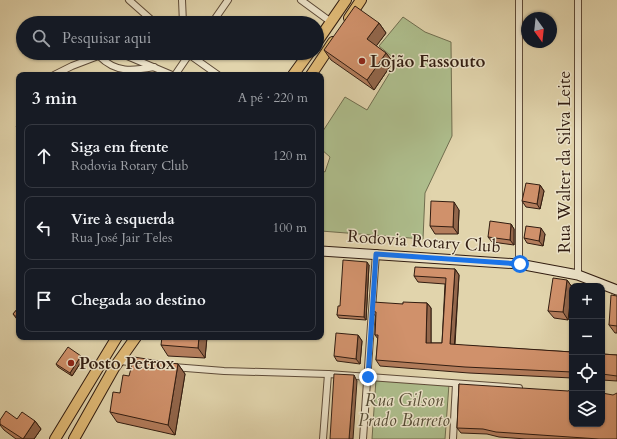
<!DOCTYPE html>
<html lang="pt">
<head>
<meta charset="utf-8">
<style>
  :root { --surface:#171b24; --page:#20242c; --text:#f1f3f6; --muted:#9ea1a6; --line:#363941 }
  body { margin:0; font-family:Cardo,serif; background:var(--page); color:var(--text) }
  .controls { position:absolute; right:12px; bottom:12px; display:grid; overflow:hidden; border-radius:8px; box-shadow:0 1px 3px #0004 }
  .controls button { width:36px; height:36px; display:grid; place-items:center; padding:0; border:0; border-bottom:1px solid var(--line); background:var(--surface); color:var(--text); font:20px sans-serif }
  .compass { position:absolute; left:521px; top:12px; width:36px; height:36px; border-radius:50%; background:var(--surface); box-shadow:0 1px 3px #0004; rotate:165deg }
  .stop { position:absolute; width:12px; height:12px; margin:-9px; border:3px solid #1a73e8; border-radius:50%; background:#fff }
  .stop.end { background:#1a73e8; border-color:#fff; box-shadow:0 1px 4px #0008 }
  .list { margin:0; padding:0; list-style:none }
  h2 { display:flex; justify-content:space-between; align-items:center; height:52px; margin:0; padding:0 16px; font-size:17px }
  h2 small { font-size:13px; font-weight:400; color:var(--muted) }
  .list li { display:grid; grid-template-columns:26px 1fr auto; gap:12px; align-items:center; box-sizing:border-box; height:64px; margin:0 8px 8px; padding:0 8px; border:1px solid var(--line); border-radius:8px }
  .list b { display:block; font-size:15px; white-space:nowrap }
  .list p { margin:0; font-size:13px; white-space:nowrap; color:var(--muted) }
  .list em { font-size:13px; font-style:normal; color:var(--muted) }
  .icon { flex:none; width:22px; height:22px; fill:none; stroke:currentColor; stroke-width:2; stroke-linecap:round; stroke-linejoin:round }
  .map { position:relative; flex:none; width:617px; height:439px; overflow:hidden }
  .search { position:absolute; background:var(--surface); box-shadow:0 1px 3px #0004; left:16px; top:16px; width:308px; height:44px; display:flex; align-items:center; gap:10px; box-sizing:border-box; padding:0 14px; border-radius:22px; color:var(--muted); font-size:15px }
  .panel { position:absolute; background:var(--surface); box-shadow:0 1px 3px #0004; left:16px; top:72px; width:308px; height:268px; border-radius:8px }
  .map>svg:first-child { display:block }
  .green { fill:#aebe8d; stroke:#706e4f }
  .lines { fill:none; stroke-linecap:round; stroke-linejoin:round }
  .minor-casing { stroke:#5e4b38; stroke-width:8 }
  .secondary-casing { stroke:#321d11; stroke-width:11 }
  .primary-casing { stroke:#321d11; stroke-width:12 }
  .minor { stroke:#ece3c9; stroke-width:6 }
  .secondary { stroke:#ece3c9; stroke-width:9 }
  .primary { stroke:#e0ba76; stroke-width:10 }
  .wall { fill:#b37d5c; stroke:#321d11 }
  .shaded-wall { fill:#92664b; stroke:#321d11 }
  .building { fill:#d0916b; stroke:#321d11 }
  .route { stroke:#1a73e8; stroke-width:5 }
  .poi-dot { fill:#8f2418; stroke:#ece3c9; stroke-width:1.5 }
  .labels { text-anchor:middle; stroke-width:3; stroke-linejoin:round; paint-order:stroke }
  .poi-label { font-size:17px; font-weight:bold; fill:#321d11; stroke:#ece3c9; text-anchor:start }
  .street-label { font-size:17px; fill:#321d11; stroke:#ece3c9 }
  .park-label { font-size:17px; font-style:italic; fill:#574d36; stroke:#ece3c9 }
</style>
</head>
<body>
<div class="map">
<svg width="617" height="439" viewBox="0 0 617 439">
  <rect width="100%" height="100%" fill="#e1d4ac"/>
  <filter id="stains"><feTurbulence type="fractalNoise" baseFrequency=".005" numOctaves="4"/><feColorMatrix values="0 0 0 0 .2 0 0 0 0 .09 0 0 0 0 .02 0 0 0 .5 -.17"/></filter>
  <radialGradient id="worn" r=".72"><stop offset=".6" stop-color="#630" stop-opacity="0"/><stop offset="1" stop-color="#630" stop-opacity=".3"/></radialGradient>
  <g class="green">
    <path d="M403,17L425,32L451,42L452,136L425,193L423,239L321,231V170L325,172L330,157L321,149V134L345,97L367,110L397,61L379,46Z"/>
    <path d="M376,379L449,384L445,439H372Z"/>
  </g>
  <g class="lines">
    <g class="minor-casing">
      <g id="minor">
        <path d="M129,0L155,23"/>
        <path d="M182,0L183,23"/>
        <path d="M301,0L331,22"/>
        <path d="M519,0V264"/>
        <path d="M578,0V275"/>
        <path d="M212,23L228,0"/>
        <path d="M120,53L172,75"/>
        <path d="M187,53L218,75"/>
        <path d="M99,56C116,73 132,71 154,67"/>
        <path d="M54,75L72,66L106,53"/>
        <path d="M175,75L190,53"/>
        <path d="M119,361L140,363"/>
        <path d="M173,367L224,371L328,374L519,388"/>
        <path d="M323,439L328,374"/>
        <path d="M363,439L376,253"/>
        <path d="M453,439L456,384"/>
      </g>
    </g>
    <g class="secondary-casing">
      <path id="secondary" d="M321,251L519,264L578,275L617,290"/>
    </g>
    <g class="primary-casing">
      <g id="primary">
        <path d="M349,18L361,0"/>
        <path d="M317,42L346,0"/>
        <path d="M293,75L309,53"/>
        <path d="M311,75L333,42"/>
        <path d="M55,439L117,337"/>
        <path d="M74,439L114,368L136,337"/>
      </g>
    </g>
    <use href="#minor" class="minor"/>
    <use href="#secondary" class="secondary"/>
    <use href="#primary" class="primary"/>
  </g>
  <g class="wall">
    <path d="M379,23L386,33L376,46L386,53L393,62L374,90L331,60L324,50Z"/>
    <path d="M540,185L544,191L540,209L526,207L522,201Z"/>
    <path d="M459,210L458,234H435L430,226Z"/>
    <path d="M511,224L514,229V245L492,242L488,237Z"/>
    <path d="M545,234L543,246L527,243L524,238Z"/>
    <path d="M369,265L366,320L339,318L337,315L340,306Z"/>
    <path d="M455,269L459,275L455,345L572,352V378L469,373L380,366L376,360L378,339L375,335L376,317L372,311L403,304L427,303L431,308V343H442L445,284L418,282L414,276Z"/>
    <path d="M567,280L572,287L568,320L554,318L548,311Z"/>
    <path d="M617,296V333H615L609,325Z"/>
    <path d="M19,307V322L13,314Z"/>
    <path d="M358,335L362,341L360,364L337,361L334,356Z"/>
    <path d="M207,337L205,358L168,356L161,345Z"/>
    <path d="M602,354L617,355V381L602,380Z"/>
    <path d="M83,359L72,376L58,367L56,364Z"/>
    <path d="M178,364L185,374L175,435L117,422L110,412L129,376Z"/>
    <path d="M459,384L617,439H526L499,437L487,434L461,433L457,428Z"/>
    <path d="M17,419L35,421L41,429L34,439H16L4,430L0,425V420Z"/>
  </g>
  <g class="shaded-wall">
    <path d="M379,23L386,33L374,49L367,39Z"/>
    <path d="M386,53L393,62L374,90L367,80Z"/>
    <path d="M540,185L544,191L540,209L537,204Z"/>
    <path d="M454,202L459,210L458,234L453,227Z"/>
    <path d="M511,224L514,229V245L510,240Z"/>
    <path d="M541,228L545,234L543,246L539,241Z"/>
    <path d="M367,262L369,265L366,320L364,317Z"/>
    <path d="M455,269L459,275L454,350L450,344Z"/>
    <path d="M567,280L572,287L568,320L563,312Z"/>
    <path d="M427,303L431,308V348L426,343Z"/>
    <path d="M358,335L362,341L360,364L356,359Z"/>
    <path d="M199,337H207L205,358L198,348Z"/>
    <path d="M81,356L83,359L72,376L70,373Z"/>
    <path d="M178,364L185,374L175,435L168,425Z"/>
    <path d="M354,375L357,381L353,439H349Z"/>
    <path d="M35,421L41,429L34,439H23Z"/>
  </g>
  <g class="building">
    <path d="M355,6L379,23L367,39L386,53L367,80L324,50Z"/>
    <path d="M19,123V128L16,127Z"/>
    <path d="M526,183L540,185L537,204L522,201Z"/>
    <path d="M431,201L454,202L453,227L430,226Z"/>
    <path d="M490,221L511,224L510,240L488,237Z"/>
    <path d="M526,226L541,228L539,241L524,238Z"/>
    <path d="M343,260L367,262L364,317L337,315L338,306H340Z"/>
    <path d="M415,267L455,269L450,344L572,352V372L465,367L376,360L378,335H375L376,312L372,311L373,302L403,304V302L427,303L426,343H442L446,278L414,276Z"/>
    <path d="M553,278L567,280L563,312L548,311Z"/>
    <path d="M611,295L617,296V326L609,325Z"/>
    <path d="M19,307V319L13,314Z"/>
    <path d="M336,333L358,335L356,359L334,356Z"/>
    <path d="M162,337H199L198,348L161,345Z"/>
    <path d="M68,347L81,356L70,373L56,364Z"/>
    <path d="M602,354L617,355V376L602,374Z"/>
    <path d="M134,357L178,364L168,425L110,412L113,392L120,393L123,375L129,376Z"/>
    <path d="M334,374L354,375L349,439H330Z"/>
    <path d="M459,384L568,391L572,389V424H602V393L613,395L617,393V439H599L496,432L483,429L457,428Z"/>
    <path d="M6,411L17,419L22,412L35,421L23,439L0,424V420Z"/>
  </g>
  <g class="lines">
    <path class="route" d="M368,377L376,254L520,264"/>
  </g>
  <g class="poi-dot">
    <circle cx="362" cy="61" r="4"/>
    <circle cx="71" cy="363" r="4"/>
  </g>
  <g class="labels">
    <g class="poi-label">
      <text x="370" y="67">Lojão Fassouto</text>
      <text x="79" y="369">Posto Petrox</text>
    </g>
    <g class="street-label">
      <text transform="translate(564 162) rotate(-90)" y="6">Rua Walter da Silva Leite</text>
      <text transform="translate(424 241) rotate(4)" y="6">Rodovia Rotary Club</text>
    </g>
    <g class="park-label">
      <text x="404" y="406">Rua Gilson<tspan x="404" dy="20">Prado Barreto</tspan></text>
    </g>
  </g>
  <rect width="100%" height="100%" filter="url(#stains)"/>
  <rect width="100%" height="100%" fill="url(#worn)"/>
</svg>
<div class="controls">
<button>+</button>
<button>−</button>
<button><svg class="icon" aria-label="locate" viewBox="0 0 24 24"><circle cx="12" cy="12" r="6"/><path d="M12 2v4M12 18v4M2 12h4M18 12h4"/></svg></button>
<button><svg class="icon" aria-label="layers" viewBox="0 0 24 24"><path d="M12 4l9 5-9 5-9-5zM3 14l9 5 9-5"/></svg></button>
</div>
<svg class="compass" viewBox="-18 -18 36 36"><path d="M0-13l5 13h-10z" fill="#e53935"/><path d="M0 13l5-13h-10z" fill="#9ea1a6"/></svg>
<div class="stop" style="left:520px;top:264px"></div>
<div class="stop end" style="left:368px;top:377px"></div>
<div class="search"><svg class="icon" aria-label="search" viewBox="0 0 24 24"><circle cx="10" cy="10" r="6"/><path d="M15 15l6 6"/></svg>Pesquisar aqui</div>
<section class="panel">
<h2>3 min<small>A pé · 220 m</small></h2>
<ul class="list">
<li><svg class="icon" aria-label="ahead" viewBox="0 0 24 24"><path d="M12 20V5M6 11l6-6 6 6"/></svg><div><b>Siga em frente</b><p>Rodovia Rotary Club</p></div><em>120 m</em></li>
<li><svg class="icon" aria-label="left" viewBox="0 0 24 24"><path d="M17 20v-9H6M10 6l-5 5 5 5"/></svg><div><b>Vire à esquerda</b><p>Rua José Jair Teles</p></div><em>100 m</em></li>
<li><svg class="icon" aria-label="arrive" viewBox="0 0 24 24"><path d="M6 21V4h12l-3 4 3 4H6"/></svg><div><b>Chegada ao destino</b></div></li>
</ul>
</section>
</div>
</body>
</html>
